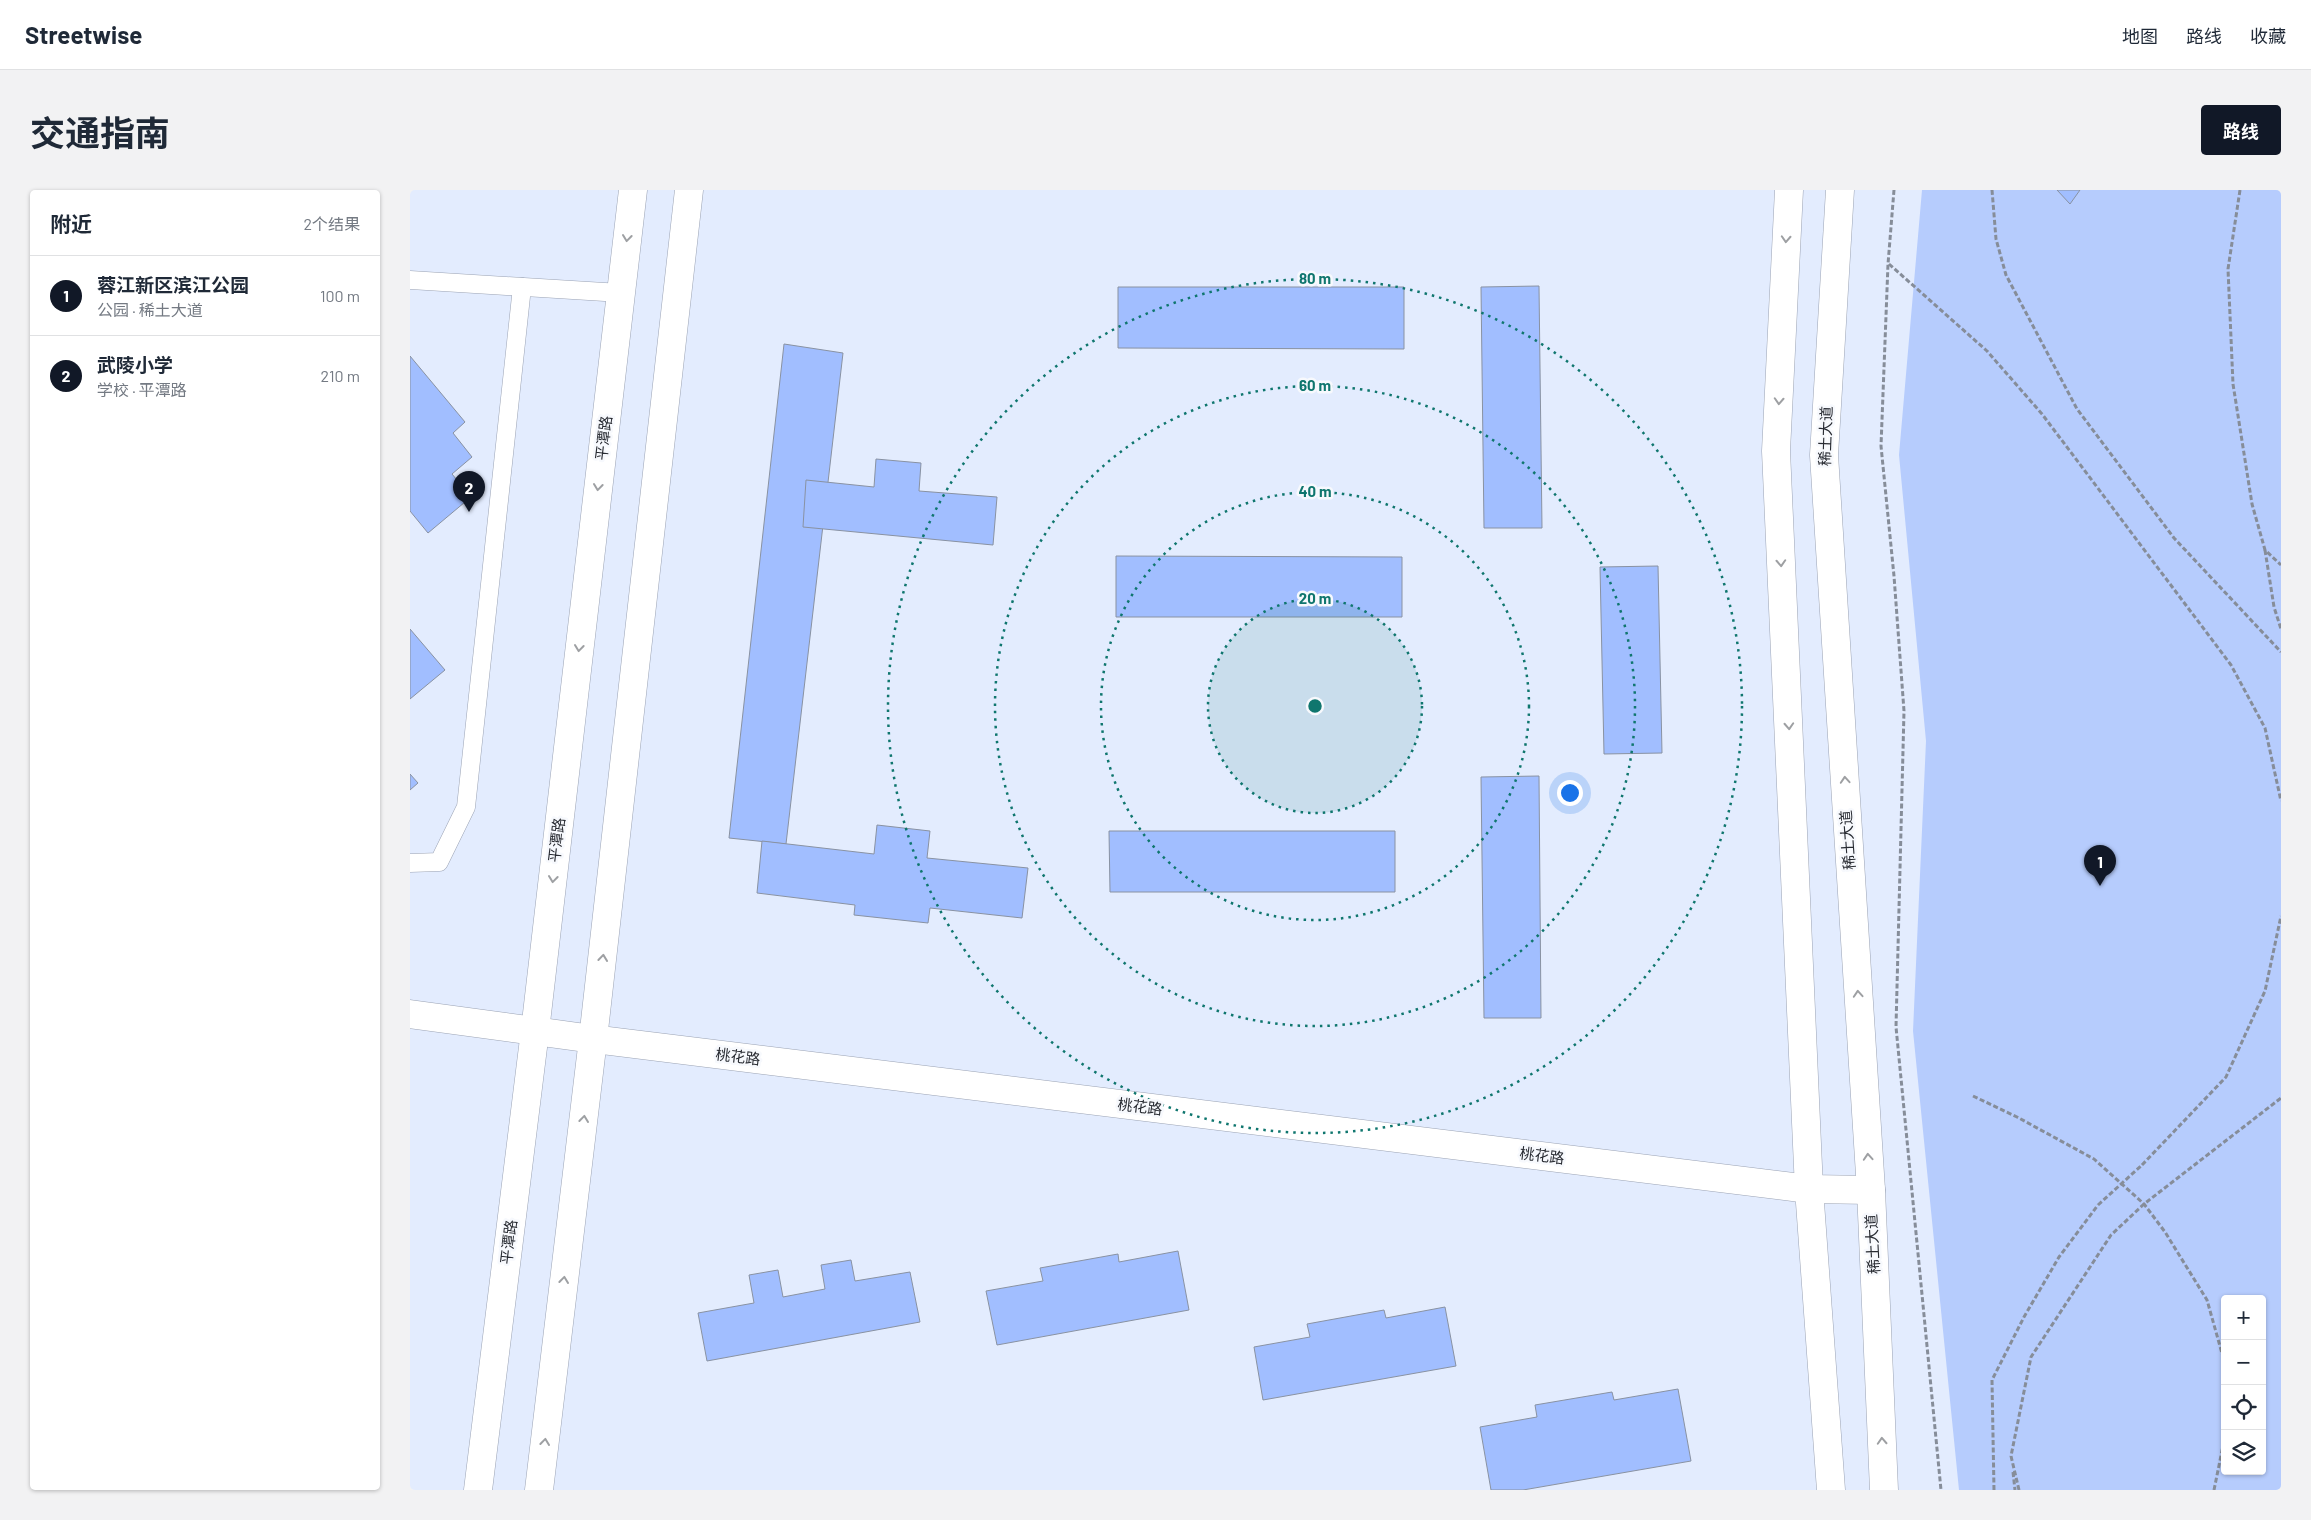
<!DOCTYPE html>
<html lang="zh">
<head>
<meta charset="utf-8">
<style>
  :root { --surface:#fff; --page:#f2f2f3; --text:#1f2937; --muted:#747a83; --line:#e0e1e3; --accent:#111827 }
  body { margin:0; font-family:Barlow,"Noto Sans SC",sans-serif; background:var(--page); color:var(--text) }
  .controls { position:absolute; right:15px; bottom:15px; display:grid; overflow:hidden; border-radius:5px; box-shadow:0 1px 4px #0004 }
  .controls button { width:45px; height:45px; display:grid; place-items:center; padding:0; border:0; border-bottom:1px solid var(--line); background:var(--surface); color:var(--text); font:25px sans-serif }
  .you { position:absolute; left:1159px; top:602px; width:18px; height:18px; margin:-12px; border:4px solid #fff; border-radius:50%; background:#1a73e8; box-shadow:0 0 0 8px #1a73e833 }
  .badge { display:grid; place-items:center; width:32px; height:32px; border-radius:50%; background:var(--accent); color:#fff; font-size:16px; font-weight:700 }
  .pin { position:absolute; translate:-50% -41px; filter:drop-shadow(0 1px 2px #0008) }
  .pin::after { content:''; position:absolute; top:26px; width:18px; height:15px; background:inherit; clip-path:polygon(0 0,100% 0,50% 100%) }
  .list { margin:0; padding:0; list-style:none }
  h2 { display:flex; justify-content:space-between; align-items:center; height:65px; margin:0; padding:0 20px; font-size:21px }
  h2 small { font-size:16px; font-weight:400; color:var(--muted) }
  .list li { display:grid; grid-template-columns:32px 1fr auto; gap:15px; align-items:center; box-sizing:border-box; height:80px; padding:0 20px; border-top:1px solid var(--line) }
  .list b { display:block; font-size:19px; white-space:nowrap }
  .list p { margin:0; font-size:16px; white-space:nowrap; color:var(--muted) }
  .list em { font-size:16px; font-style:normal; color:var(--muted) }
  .icon { flex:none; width:28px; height:28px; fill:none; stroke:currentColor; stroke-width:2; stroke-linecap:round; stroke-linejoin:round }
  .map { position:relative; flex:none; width:1871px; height:1300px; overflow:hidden; border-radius:5px }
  header { display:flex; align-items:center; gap:30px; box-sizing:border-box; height:70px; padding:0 25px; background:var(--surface); border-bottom:1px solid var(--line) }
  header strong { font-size:24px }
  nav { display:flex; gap:28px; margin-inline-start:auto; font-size:18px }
  .intro { display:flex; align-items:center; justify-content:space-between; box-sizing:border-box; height:120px; padding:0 30px }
  h1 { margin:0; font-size:35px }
  .button { padding:12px 22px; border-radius:5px; background:var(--accent); color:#fff; font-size:18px; font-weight:700 }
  main { display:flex; gap:30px; padding:0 30px }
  aside { flex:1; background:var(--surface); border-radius:5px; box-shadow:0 1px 4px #0004 }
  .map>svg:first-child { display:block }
  .green { fill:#b6ccfd; fill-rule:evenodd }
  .building { fill:#a1beff; stroke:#8992a2 }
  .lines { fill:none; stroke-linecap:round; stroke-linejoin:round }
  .lane-casing { stroke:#9ba3b4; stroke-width:19 }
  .secondary-casing { stroke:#9ba3b4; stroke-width:29 }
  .path { stroke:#868d99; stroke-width:3; stroke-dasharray:5 2.5; stroke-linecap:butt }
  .lane { stroke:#fff; stroke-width:18 }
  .secondary { stroke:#fff; stroke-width:28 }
  .path-bridge { stroke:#868d99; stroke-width:3; stroke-dasharray:5 2.5; stroke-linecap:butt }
  .oneway { stroke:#9ea0a3 }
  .ring { fill:none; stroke:#0f766e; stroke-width:2.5; stroke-dasharray:2.5 5 }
  .labels { text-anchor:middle; stroke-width:5; stroke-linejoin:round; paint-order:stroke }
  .street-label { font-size:15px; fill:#282b32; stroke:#f7f9fd }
  .centre { fill:#0f766e; stroke:#f7f9fd; stroke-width:2.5 }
  .ring-label { font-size:15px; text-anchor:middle; font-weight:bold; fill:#0f766e; stroke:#f7f9fd; stroke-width:5; stroke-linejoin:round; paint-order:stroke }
</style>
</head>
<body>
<header>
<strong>Streetwise</strong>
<nav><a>地图</a><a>路线</a><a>收藏</a></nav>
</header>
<div class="intro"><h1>交通指南</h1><a class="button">路线</a></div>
<main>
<aside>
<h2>附近<small>2个结果</small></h2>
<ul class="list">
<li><span class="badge">1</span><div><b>蓉江新区滨江公园</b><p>公园 · 稀土大道</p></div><em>100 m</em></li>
<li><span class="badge">2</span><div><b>武陵小学</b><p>学校 · 平潭路</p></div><em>210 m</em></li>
</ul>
</aside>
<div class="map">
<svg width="1871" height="1300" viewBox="0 0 1871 1300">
  <rect width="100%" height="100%" fill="#e3ecfe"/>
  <path class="green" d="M1512,0H1871V1300H1549L1503,841L1516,551L1489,265ZM1815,1109H1852V1281H1815Z"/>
  <g class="building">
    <path d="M1647,0H1670L1660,14Z"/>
    <path d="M1129,96L1132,338H1074L1071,97Z"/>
    <path d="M708,97H994V159L708,158Z"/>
    <path d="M374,154L433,163L376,654L319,648Z"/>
    <path d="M0,166L55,232L43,243L62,267L42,284L61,307L18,343L0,321Z"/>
    <path d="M466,269L511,273L509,301L587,307L583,355L393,337L396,290L464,297Z"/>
    <path d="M706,366L992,367V427H706Z"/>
    <path d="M1248,376L1252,563L1194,564L1190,377Z"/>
    <path d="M0,439L35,480L0,509Z"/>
    <path d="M0,584L8,593L0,600Z"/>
    <path d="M1129,586L1131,828H1074L1071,587Z"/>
    <path d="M467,635L520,641L517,668L618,678L612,728L520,718L518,733L444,725L445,715L347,703L352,651L464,664Z"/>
    <path d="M699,641H985V702H700Z"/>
    <path d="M768,1061L779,1120L587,1155L576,1101L633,1091L630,1078L708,1064L709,1072Z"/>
    <path d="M441,1070L445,1091L500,1082L510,1132L297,1171L288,1123L344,1113L339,1085L368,1080L373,1107L415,1099L411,1075Z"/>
    <path d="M1035,1117L1046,1176L853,1210L844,1157L900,1147L897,1134L974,1120L976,1128Z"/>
    <path d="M1268,1199L1281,1271L1113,1300H1081L1070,1237L1127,1227L1125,1215L1202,1202L1204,1210Z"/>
  </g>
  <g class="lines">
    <g class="lane-casing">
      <g id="lane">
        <path d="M0,90L211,103"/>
        <path d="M0,673L29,672L56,617L112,97"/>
      </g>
    </g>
    <g class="secondary-casing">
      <g id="secondary">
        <path d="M1379,0L1366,261L1399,999L1421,1300"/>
        <path d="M1430,0L1414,265L1461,1000L1474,1300"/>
        <path d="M0,824L183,849L1399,999L1461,1000"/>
        <path d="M68,1300L125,841L223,0"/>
        <path d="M129,1300L183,849L279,0"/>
      </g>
    </g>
    <g class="path">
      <path d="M1484,0L1478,74L1471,256L1484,386L1494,521L1486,837L1531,1300"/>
      <path d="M1582,0L1586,49L1596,85L1667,219L1764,348L1871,462"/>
      <path d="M1830,0L1818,79L1823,194L1842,314L1855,360L1871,375"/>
      <path d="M1479,74L1577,161L1632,224L1821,475L1855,538L1871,611"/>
      <path d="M1855,360L1864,417L1871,439"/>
      <path d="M1563,906L1607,927L1684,969L1734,1014L1755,1042L1797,1110L1815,1174"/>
      <path d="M1732,975L1816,887L1855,801L1871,726"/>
      <path d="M1603,1282L1605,1300"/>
      <path d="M1584,1300L1582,1190L1614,1127L1649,1067L1688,1015"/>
      <path d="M1609,1300L1601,1266L1621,1167L1701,1045L1734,1014L1871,908"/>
      <path d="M1804,1300L1815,1246"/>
    </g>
    <use href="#lane" class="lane"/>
    <use href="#secondary" class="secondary"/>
    <path class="path-bridge" d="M1688,1015L1732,975"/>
  </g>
  <defs><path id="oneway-chevron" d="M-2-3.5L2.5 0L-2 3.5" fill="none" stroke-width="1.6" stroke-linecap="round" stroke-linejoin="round" transform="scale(1.25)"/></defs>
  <g class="oneway">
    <use href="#oneway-chevron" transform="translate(217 48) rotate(97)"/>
    <use href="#oneway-chevron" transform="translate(1376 49) rotate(93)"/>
    <use href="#oneway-chevron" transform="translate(1369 211) rotate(93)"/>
    <use href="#oneway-chevron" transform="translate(188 297) rotate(97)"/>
    <use href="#oneway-chevron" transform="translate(1371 373) rotate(87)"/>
    <use href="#oneway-chevron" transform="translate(169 458) rotate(97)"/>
    <use href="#oneway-chevron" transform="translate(1379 536) rotate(87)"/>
    <use href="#oneway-chevron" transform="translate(1435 590) rotate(-94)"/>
    <use href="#oneway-chevron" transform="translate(143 689) rotate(97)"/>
    <use href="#oneway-chevron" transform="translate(193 768) rotate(-84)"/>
    <use href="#oneway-chevron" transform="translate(1448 804) rotate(-94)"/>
    <use href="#oneway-chevron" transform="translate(174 929) rotate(-83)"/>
    <use href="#oneway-chevron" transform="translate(1458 967) rotate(-94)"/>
    <use href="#oneway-chevron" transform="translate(154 1090) rotate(-83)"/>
    <use href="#oneway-chevron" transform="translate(1472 1251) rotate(-93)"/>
    <use href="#oneway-chevron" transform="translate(135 1252) rotate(-83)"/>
  </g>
  <circle cx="905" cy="516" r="107" fill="#0f766e" fill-opacity=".12"/>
  <g class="ring">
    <circle cx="905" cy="516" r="107"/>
    <circle cx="905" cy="516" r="214"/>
    <circle cx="905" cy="516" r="320"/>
    <circle cx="905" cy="516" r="427"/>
  </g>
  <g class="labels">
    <g class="street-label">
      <text transform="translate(1416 246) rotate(-88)" y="5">稀土大道</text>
      <text transform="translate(194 248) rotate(-83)" y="5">平潭路</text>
      <text transform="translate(147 650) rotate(-83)" y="5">平潭路</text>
      <text transform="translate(1438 650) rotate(-94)" y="5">稀土大道</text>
      <text transform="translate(328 867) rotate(7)" y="5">桃花路</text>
      <text transform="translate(730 917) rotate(7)" y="5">桃花路</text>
      <text transform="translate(1132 966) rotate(7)" y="5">桃花路</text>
      <text transform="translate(99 1052) rotate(-83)" y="5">平潭路</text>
      <text transform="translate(1463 1054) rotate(-93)" y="5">稀土大道</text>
    </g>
  </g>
  <circle cx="905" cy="516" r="8" class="centre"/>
  <g class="ring-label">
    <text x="905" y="94">80 m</text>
    <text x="905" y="201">60 m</text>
    <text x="905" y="307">40 m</text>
    <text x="905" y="414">20 m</text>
  </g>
</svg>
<div class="controls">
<button>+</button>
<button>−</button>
<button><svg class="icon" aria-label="locate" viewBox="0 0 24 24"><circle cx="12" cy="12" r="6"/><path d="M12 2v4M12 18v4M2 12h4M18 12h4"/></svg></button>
<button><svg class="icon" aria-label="layers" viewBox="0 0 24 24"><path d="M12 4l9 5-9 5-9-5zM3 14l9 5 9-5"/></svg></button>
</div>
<div class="you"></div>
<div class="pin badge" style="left:1690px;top:696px">1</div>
<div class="pin badge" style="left:59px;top:322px">2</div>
</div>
</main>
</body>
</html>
